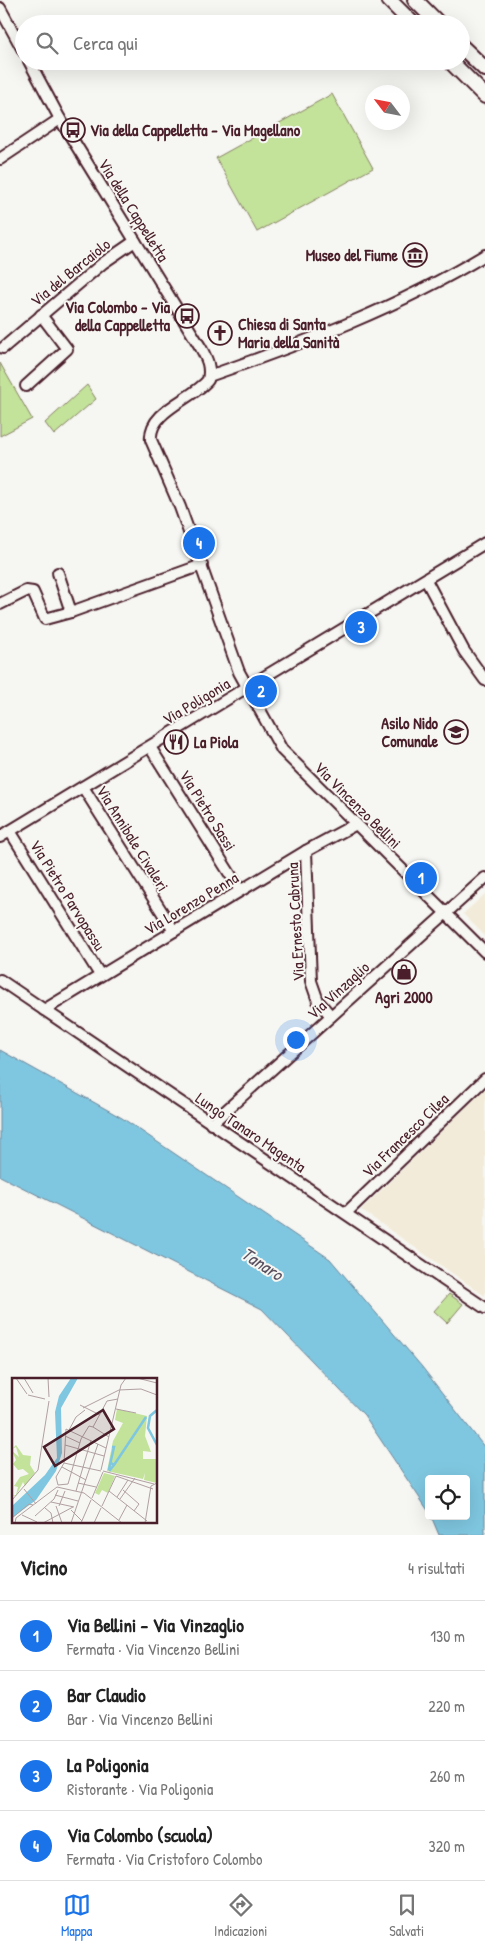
<!DOCTYPE html>
<html lang="it">
<head>
<meta charset="utf-8">
<style>
  :root { --surface:#fff; --page:#f6f6f6; --text:#222; --muted:#767676; --line:#e0e0e0; --accent:#1a73e8 }
  body { margin:0; font-family:"Patrick Hand",sans-serif; background:var(--page); color:var(--text) }
  .controls { position:absolute; right:15px; bottom:15px; display:grid; overflow:hidden; border-radius:5px; box-shadow:0 5px 20px #0002 }
  .controls button { width:45px; height:45px; display:grid; place-items:center; padding:0; border:0; border-bottom:1px solid var(--line); background:var(--surface); color:var(--text); font:25px sans-serif }
  .compass { position:absolute; left:365px; top:85px; width:45px; height:45px; border-radius:50%; background:var(--surface); box-shadow:0 5px 20px #0002; rotate:302deg }
  .you { position:absolute; left:295px; top:1039px; width:18px; height:18px; margin:-12px; border:4px solid #fff; border-radius:50%; background:#1a73e8; box-shadow:0 0 0 8px #1a73e833 }
  .badge { display:grid; place-items:center; width:32px; height:32px; border-radius:50%; background:var(--accent); color:#fff; font-size:16px; font-weight:700 }
  .pin { position:absolute; translate:-50% -50%; border:2px solid #fff; box-shadow:0 1px 5px #0006 }
  .list { margin:0; padding:0; list-style:none }
  h2 { display:flex; justify-content:space-between; align-items:center; height:65px; margin:0; padding:0 20px; font-size:21px }
  h2 small { font-size:16px; font-weight:400; color:var(--muted) }
  .list li { display:grid; grid-template-columns:32px 1fr auto; gap:15px; align-items:center; box-sizing:border-box; height:70px; padding:0 20px; border-top:1px solid var(--line) }
  .list b { display:block; font-size:19px; white-space:nowrap }
  .list p { margin:0; font-size:16px; white-space:nowrap; color:var(--muted) }
  .list em { font-size:16px; font-style:normal; color:var(--muted) }
  .icon { flex:none; width:28px; height:28px; fill:none; stroke:currentColor; stroke-width:2; stroke-linecap:round; stroke-linejoin:round }
  .map { position:relative; flex:none; width:485px; height:1535px; overflow:hidden }
  .search { position:absolute; background:var(--surface); box-shadow:0 5px 20px #0002; left:15px; right:15px; top:15px; height:55px; display:flex; align-items:center; gap:12px; box-sizing:border-box; padding:0 18px; border-radius:28px; color:var(--muted); font-size:19px }
  .sheet { height:345px; background:var(--surface) }
  nav { display:flex; justify-content:space-around; align-items:center; box-sizing:border-box; height:70px; border-top:1px solid var(--line); background:var(--surface); font-size:14px; color:var(--muted) }
  nav a { display:grid; justify-items:center; gap:2px }
  nav .on { color:var(--accent) }
  .map>svg:first-child { display:block }
  .built { fill:#f2ebd9 }
  .green { fill:#c3e29a; stroke:#868062 }
  .water { fill:#7fc7e0; stroke:#6a8498 }
  .lines { fill:none; stroke-linecap:round; stroke-linejoin:round }
  .minor-casing { stroke:#4a1f2b; stroke-width:14 }
  .secondary-casing { stroke:#4a1f2b; stroke-width:18 }
  .minor { stroke:#f6f6f2; stroke-width:10 }
  .secondary { stroke:#f6f6f2; stroke-width:14 }
  .labels { text-anchor:middle; stroke-width:4; stroke-linejoin:round; paint-order:stroke }
  .poi-label { font-size:16px; font-weight:bold; fill:#4a1f2b; stroke:#f6f6f2; text-anchor:start }
  .street-label { font-size:16px; fill:#4a1f2b; stroke:#f6f6f2 }
  .water-label { font-size:18px; font-style:italic; fill:#5a5161; stroke:#f6f6f2 }
  .inset-river { fill:none; stroke:#7fc7e0; stroke-width:2.5 }
  .inset-road { fill:none; stroke:#b1a0a2; stroke-width:1 }
  .view { fill:#4a1f2b; fill-opacity:0.15; stroke:#4a1f2b; stroke-width:2.5 }
  .inset-edge { fill:none; stroke:#4a1f2b; stroke-width:2.5 }
</style>
</head>
<body>
<div class="map">
<svg width="485" height="1535" viewBox="0 0 485 1535">
  <rect width="100%" height="100%" fill="#f6f6f2"/>
  <filter id="ink" filterUnits="userSpaceOnUse"><feTurbulence type="fractalNoise" baseFrequency=".02" numOctaves="2"/><feDisplacementMap in="SourceGraphic" scale="10" xChannelSelector="R" yChannelSelector="G"/><feConvolveMatrix kernelMatrix="1 2 1 2 8 2 1 2 1" color-interpolation-filters="sRGB"/></filter>
  <g filter="url(#ink)">
    <g class="built">
      <path d="M485,894V936L463,914Z"/>
      <path d="M485,1089V1296L361,1210Z"/>
    </g>
    <g class="green">
      <path d="M332,94L373,168L257,232L216,158Z"/>
      <path d="M0,363L32,419L0,436Z"/>
      <path d="M87,385L96,399L54,435L45,423Z"/>
      <path d="M449,1294L463,1304L447,1323L434,1311Z"/>
    </g>
    <path class="water" d="M0,1050L122,1118L330,1259L422,1367L485,1448V1535H439L431,1516H466V1479H429V1512L364,1415L262,1309L0,1176Z"/>
    <g class="lines">
      <g class="minor-casing">
        <g id="minor">
          <path d="M0,8L24,52"/>
          <path d="M29,61L60,119L201,348C207,359 211,367 208,380C193,399 148,411 151,440L180,507L239,672L282,750L485,952"/>
          <path d="M0,159L60,119"/>
          <path d="M3,348L103,263L135,241"/>
          <path d="M209,376C304,343 399,307 485,255"/>
          <path d="M26,386L67,349L41,315"/>
          <path d="M58,573L71,612L202,565"/>
          <path d="M426,580L464,651L485,680"/>
          <path d="M0,604L26,591L33,592L45,619L71,612"/>
          <path d="M150,747L240,890"/>
          <path d="M83,787L174,931"/>
          <path d="M10,831L100,975"/>
          <path d="M0,837L485,543"/>
          <path d="M306,851L311,981L318,1001L331,1016"/>
          <path d="M0,980L485,1308"/>
          <path d="M44,1010L306,851L356,824"/>
          <path d="M211,1124L485,878"/>
          <path d="M346,1213L485,1079"/>
        </g>
      </g>
      <g class="secondary-casing">
        <g id="secondary">
          <path d="M389,0L413,24"/>
          <path d="M415,0L439,24"/>
          <path d="M461,46L485,69"/>
          <path d="M450,61L485,96"/>
        </g>
      </g>
      <use href="#minor" class="minor"/>
      <use href="#secondary" class="secondary"/>
    </g>
  </g>
  <defs>
    <g id="bus-ring" transform="scale(1.25)"><circle r="9.5" fill="#f6f6f2" stroke="#4a1f2b" stroke-width="1.5"/><path d="M-5-6H5V4H4V6H2V4H-2V6H-4V4H-5ZM-3.5-4V0h7V-4ZM-3.5 1.2v1.5H-2V1.2ZM2 1.2v1.5H3.5V1.2Z" fill="#4a1f2b"/></g>
    <g id="museum-ring" transform="scale(1.25)"><circle r="9.5" fill="#f6f6f2" stroke="#4a1f2b" stroke-width="1.5"/><path d="M0-6L6-3V-2H-6V-3ZM-5-1h2V3h-2ZM-1-1h2V3h-2ZM3-1h2V3H3ZM-6 4H6V6H-6Z" fill="#4a1f2b"/></g>
    <g id="church-ring" transform="scale(1.25)"><circle r="9.5" fill="#f6f6f2" stroke="#4a1f2b" stroke-width="1.5"/><path d="M-1.2-6h2.4v3.5h3.3v2.4h-3.3V6h-2.4V-.1h-3.3v-2.4h3.3Z" fill="#4a1f2b"/></g>
    <g id="school-ring" transform="scale(1.25)"><circle r="9.5" fill="#f6f6f2" stroke="#4a1f2b" stroke-width="1.5"/><path d="M0-5L7-2L0 1L-7-2ZM-4 1L0 2.5L4 1V4Q0 6-4 4Z" fill="#4a1f2b"/></g>
    <g id="restaurant-ring" transform="scale(1.25)"><circle r="9.5" fill="#f6f6f2" stroke="#4a1f2b" stroke-width="1.5"/><path d="M-5-6h1v4h1v-4h1v4h1v-4h1v5L-1.5 .5V6h-2V.5L-5-1ZM5-6V6H3V1.5H1.5Q1.5-4 5-6Z" fill="#4a1f2b"/></g>
    <g id="shop-ring" transform="scale(1.25)"><circle r="9.5" fill="#f6f6f2" stroke="#4a1f2b" stroke-width="1.5"/><path d="M-5-2.5h2.3a2.7 3.5 0 0 1 5.4 0H5L5.5 6h-11ZM-1.5-2.5h3a1.5 2.3 0 0 0-3 0Z" fill="#4a1f2b"/></g>
  </defs>
  <g fill-rule="evenodd">
    <use href="#bus-ring" x="73" y="130"/>
    <use href="#museum-ring" x="415" y="255"/>
    <use href="#bus-ring" x="187" y="316"/>
    <use href="#church-ring" x="220" y="333"/>
    <use href="#school-ring" x="456" y="732"/>
    <use href="#restaurant-ring" x="176" y="742"/>
    <use href="#shop-ring" x="404" y="972"/>
  </g>
  <g class="labels">
    <g class="poi-label">
      <text x="90" y="136">Via della Cappelletta - Via Magellano</text>
      <text x="398" y="261" text-anchor="end">Museo del Fiume</text>
      <text x="170" y="313" text-anchor="end">Via Colombo - Via<tspan x="170" dy="18">della Cappelletta</tspan></text>
      <text x="238" y="330">Chiesa di Santa<tspan x="238" dy="18">Maria della Sanità</tspan></text>
      <text x="438" y="729" text-anchor="end">Asilo Nido<tspan x="438" dy="18">Comunale</tspan></text>
      <text x="194" y="748">La Piola</text>
      <text x="404" y="1003" text-anchor="middle">Agri 2000</text>
    </g>
    <g class="street-label">
      <text transform="translate(134 210) rotate(58)" y="6">Via della Cappelletta</text>
      <text transform="translate(70 272) rotate(-39)" y="6">Via del Barcaiolo</text>
      <text transform="translate(196 701) rotate(-31)" y="6">Via Poligonia</text>
      <text transform="translate(358 805) rotate(45)" y="6">Via Vincenzo Bellini</text>
      <text transform="translate(208 810) rotate(58)" y="6">Via Pietro Sassi</text>
      <text transform="translate(133 838) rotate(58)" y="6">Via Annibale Civaleri</text>
      <text transform="translate(68 895) rotate(58)" y="6">Via Pietro Parvopassu</text>
      <text transform="translate(191 903) rotate(-31)" y="6">Via Lorenzo Penna</text>
      <text transform="translate(295 922) rotate(-93)" y="6">Via Ernesto Cabruna</text>
      <text transform="translate(338 990) rotate(-42)" y="6">Via Vinzaglio</text>
      <text transform="translate(251 1132) rotate(34)" y="6">Lungo Tanaro Magenta</text>
      <text transform="translate(405 1135) rotate(-44)" y="6">Via Francesco Cilea</text>
    </g>
    <g class="water-label">
      <text transform="translate(262 1264) rotate(33)" y="6">Tanaro</text>
    </g>
  </g>
  <g transform="translate(12 1378)">
    <rect width="145" height="145" fill="#f6f6f2"/>
    <path d="M105,31L135,38L133,58L139,74L131,73V81H145V105L132,102L133,95L131,101L95,93L101,63L111,45L103,42ZM4,67L11,77L19,78L18,87L23,95L13,108L11,104L4,118H0L4,117L6,109L2,108L8,99L17,96L11,91L6,92L1,86L4,82L0,73L7,79L4,69L0,71ZM92,95L103,98L96,115L90,112L87,117L83,115Z" fill="#c3e29a"/>
    <path d="M59,0H66L49,30L50,75L44,93L24,122L0,140V128L33,97L45,80L43,34L47,18Z" fill="#7fc7e0"/>
    <path class="inset-river" d="M145,32L138,38L136,50L145,67M99,85L102,87L98,92L97,91L102,69H100M102,87L134,39"/>
    <path class="inset-road" d="M4,0L15,16M12,0L21,15M36,0L37,19M125,0L145,5M16,17L33,21M68,27L88,37M71,30L107,12L129,11L145,17M104,31L124,35M81,49L95,23L106,21M81,49L97,59M57,52L64,39L73,32M53,58L68,65M53,67L92,78M52,85L89,93M50,89L74,102M89,92L109,7L114,0M91,93L142,106M104,98L141,111M66,105L84,109M56,106L46,107L44,99L52,85L54,51L94,70M56,106L69,61L77,48L81,49M12,111L24,126M111,112L127,126L122,133M64,113L79,62M97,113L135,143M43,117L66,123M105,119L116,102M80,120L91,94M108,121L123,100M0,122L26,92L37,23M39,124L62,129M44,128L50,145M47,128L53,113M90,128L104,98M33,130L39,135L41,145M59,132L70,143M10,137L25,144M23,138L42,121L46,112M0,140L17,126L21,127M107,142L115,127M3,145L4,140L45,109L72,115L110,145M31,145L61,129M59,145L86,66M69,145L79,122M82,145L89,130M133,145L139,108L145,105"/>
    <path class="view" d="M91,32L102,51L43,88L32,69Z"/>
    <rect width="145" height="145" class="inset-edge"/>
  </g>
</svg>
<div class="controls">
<button><svg class="icon" aria-label="locate" viewBox="0 0 24 24"><circle cx="12" cy="12" r="6"/><path d="M12 2v4M12 18v4M2 12h4M18 12h4"/></svg></button>
</div>
<svg class="compass" viewBox="-18 -18 36 36"><path d="M0-13l5 13h-10z" fill="#e53935"/><path d="M0 13l5-13h-10z" fill="#767676"/></svg>
<div class="you"></div>
<div class="pin badge" style="left:421px;top:878px">1</div>
<div class="pin badge" style="left:261px;top:691px">2</div>
<div class="pin badge" style="left:361px;top:627px">3</div>
<div class="pin badge" style="left:199px;top:543px">4</div>
<div class="search"><svg class="icon" aria-label="search" viewBox="0 0 24 24"><circle cx="10" cy="10" r="6"/><path d="M15 15l6 6"/></svg>Cerca qui</div>
</div>
<section class="sheet">
<h2>Vicino<small>4 risultati</small></h2>
<ul class="list">
<li><span class="badge">1</span><div><b>Via Bellini - Via Vinzaglio</b><p>Fermata · Via Vincenzo Bellini</p></div><em>130 m</em></li>
<li><span class="badge">2</span><div><b>Bar Claudio</b><p>Bar · Via Vincenzo Bellini</p></div><em>220 m</em></li>
<li><span class="badge">3</span><div><b>La Poligonia</b><p>Ristorante · Via Poligonia</p></div><em>260 m</em></li>
<li><span class="badge">4</span><div><b>Via Colombo (scuola)</b><p>Fermata · Via Cristoforo Colombo</p></div><em>320 m</em></li>
</ul>
</section>
<nav>
<a class="on"><svg class="icon" aria-label="map" viewBox="0 0 24 24"><path d="M3 6l6-2 6 2 6-2v14l-6 2-6-2-6 2zM9 4v14M15 6v14"/></svg>Mappa</a>
<a><svg class="icon" aria-label="directions" viewBox="0 0 24 24"><path d="M12 3l9 9-9 9-9-9zM9 14v-3h6M13 9l2 2-2 2"/></svg>Indicazioni</a>
<a><svg class="icon" aria-label="saved" viewBox="0 0 24 24"><path d="M7 4h10v16l-5-4-5 4z"/></svg>Salvati</a>
</nav>
</body>
</html>
